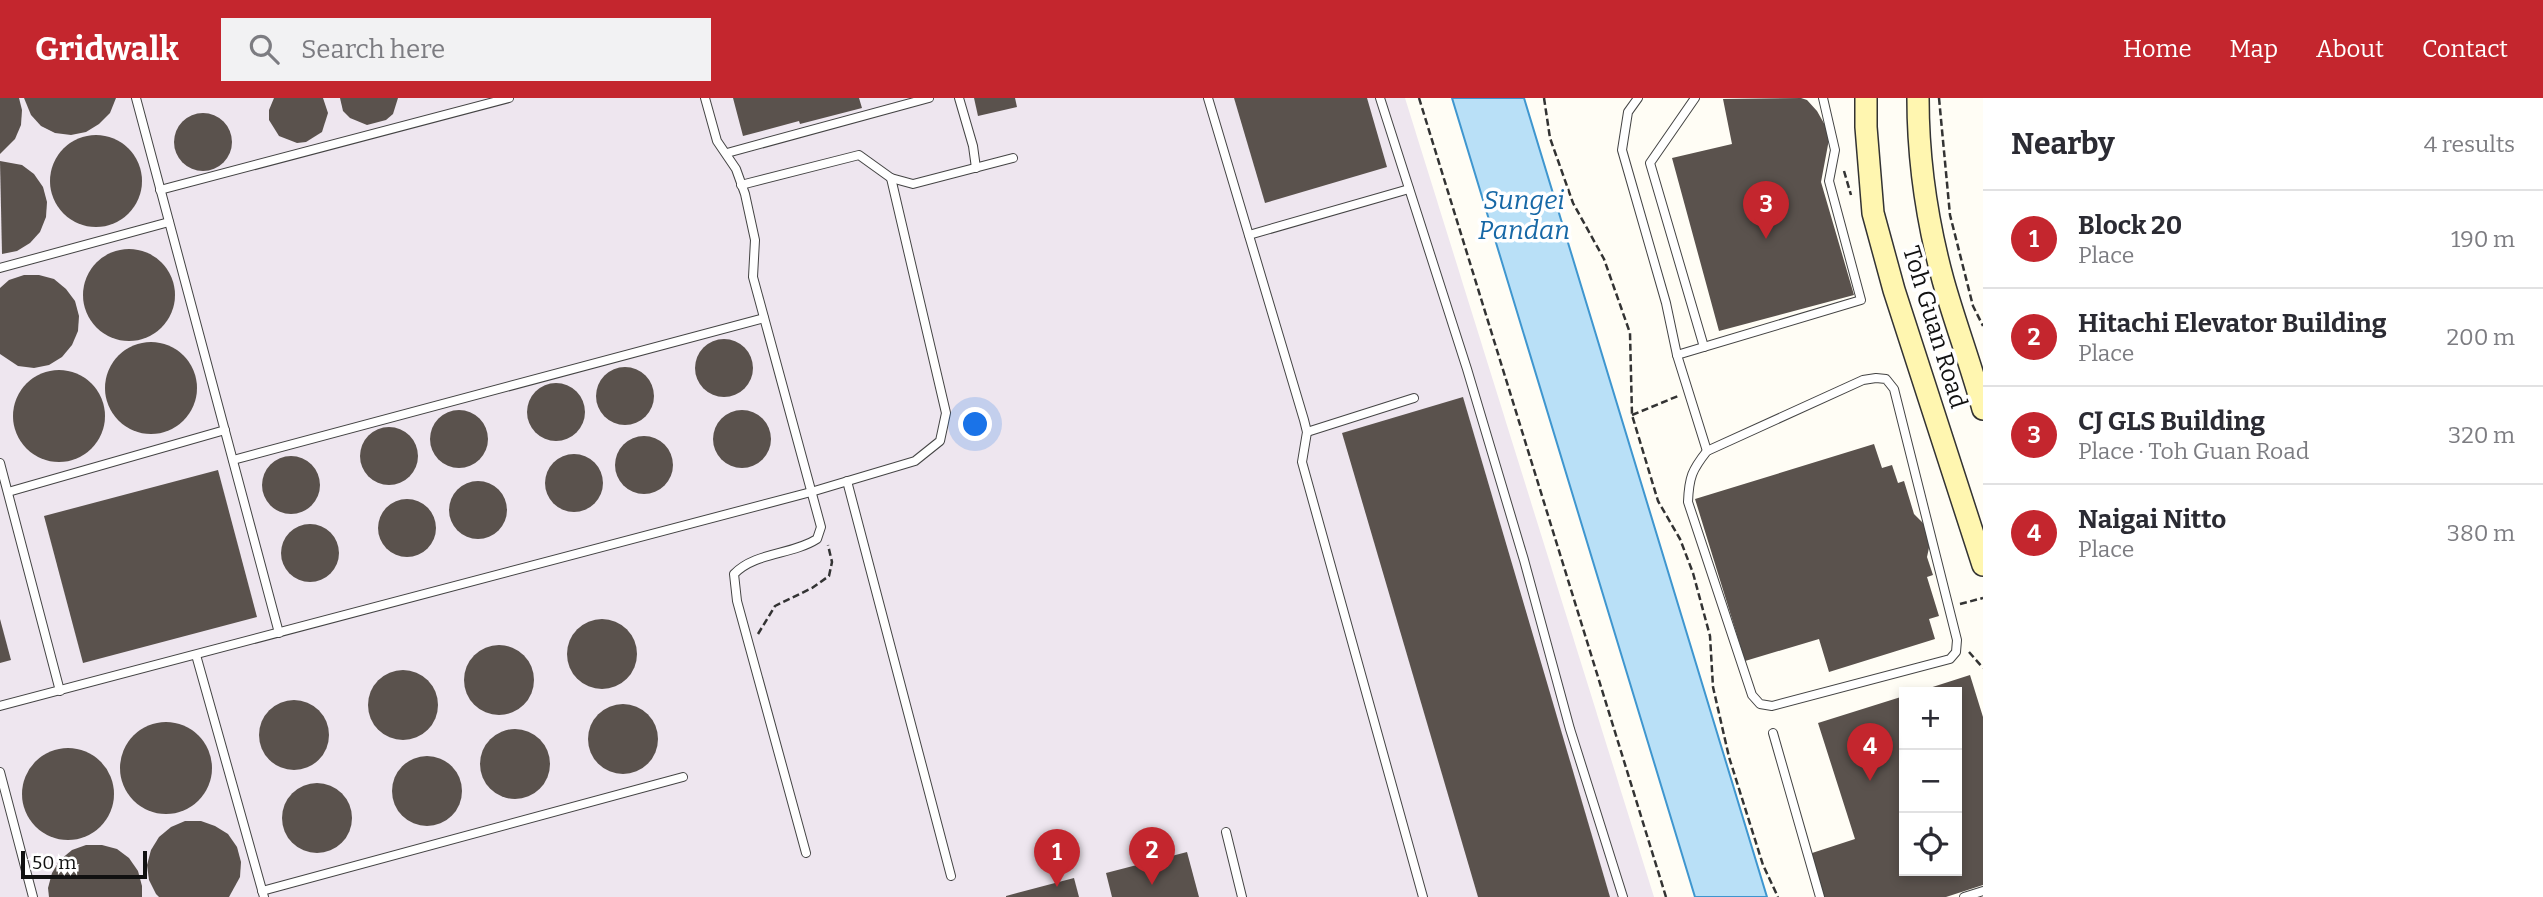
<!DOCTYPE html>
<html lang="en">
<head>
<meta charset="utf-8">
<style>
  :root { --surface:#fff; --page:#f2f2f3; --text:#2b2b33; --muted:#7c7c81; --line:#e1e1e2; --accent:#c4262e }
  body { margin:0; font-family:Bitter,serif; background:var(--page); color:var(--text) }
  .controls { position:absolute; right:21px; bottom:21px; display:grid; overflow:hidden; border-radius:0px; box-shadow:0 4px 10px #0003 }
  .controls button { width:63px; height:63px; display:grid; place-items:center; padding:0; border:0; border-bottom:2px solid var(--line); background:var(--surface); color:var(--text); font:35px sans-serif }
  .scale { position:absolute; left:21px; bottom:18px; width:126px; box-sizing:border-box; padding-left:7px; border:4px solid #111; border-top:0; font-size:19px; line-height:24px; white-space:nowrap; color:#111; -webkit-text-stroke:5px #fff; paint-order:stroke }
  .you { position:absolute; left:976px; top:327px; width:24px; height:24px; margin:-18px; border:5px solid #fff; border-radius:50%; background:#1a73e8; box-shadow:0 0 0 10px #1a73e833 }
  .badge { display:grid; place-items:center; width:46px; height:46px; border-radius:50%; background:var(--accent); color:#fff; font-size:23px; font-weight:700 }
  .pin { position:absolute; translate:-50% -58px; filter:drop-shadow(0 2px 4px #0008) }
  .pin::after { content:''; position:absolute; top:37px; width:24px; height:21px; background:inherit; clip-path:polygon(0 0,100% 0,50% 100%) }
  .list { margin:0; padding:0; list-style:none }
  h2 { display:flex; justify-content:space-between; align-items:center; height:91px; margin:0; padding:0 28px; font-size:30px }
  h2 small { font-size:23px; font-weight:400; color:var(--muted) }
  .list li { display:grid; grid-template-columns:46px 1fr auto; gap:21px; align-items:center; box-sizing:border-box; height:98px; padding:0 28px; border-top:2px solid var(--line) }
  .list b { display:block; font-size:26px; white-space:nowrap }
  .list p { margin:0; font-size:23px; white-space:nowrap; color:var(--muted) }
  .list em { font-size:23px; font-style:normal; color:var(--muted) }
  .icon { flex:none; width:38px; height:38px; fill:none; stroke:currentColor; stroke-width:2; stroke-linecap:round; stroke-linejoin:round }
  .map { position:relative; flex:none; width:1983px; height:799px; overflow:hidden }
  header { display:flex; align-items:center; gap:42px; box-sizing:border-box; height:98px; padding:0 35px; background:var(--accent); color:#fff }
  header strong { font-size:33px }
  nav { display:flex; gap:38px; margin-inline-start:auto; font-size:24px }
  .search { width:490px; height:63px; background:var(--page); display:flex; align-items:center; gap:18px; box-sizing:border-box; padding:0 24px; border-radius:0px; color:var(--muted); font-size:26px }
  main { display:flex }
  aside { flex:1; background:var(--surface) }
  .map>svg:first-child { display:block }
  .industrial { fill:#eee6ef }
  .water { fill:#b9e0f7; stroke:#3f96cf; stroke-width:2 }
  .building { fill:#5a524d }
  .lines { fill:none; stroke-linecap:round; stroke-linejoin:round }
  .lane-casing { stroke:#444; stroke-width:10 }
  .secondary-casing { stroke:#333; stroke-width:24 }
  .path { stroke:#333; stroke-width:2.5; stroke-dasharray:7 3.5; stroke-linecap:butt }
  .lane { stroke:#fff; stroke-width:8 }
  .secondary { stroke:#fff6b0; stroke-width:21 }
  .labels { text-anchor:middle; stroke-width:7; stroke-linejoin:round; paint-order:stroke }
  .street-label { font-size:24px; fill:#111; stroke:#fff }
  .water-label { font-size:26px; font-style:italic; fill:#1768a6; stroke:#fff }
</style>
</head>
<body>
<header>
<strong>Gridwalk</strong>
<div class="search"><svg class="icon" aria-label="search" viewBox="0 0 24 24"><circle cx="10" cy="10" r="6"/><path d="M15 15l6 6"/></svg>Search here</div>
<nav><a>Home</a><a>Map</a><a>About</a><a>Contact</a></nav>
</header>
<main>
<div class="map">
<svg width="1983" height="799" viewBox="0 0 1983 799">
  <rect width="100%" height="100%" fill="#fffdf5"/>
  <path class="industrial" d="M0,0H1405L1654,799H0Z"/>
  <path class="water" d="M1452,0H1524L1767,799H1695Z"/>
  <g class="building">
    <path d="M0,0H19L22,12L21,27L15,41L0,56Z"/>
    <path d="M24,0H116L110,15L99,26L86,34L71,37L55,35L41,28L31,17Z"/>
    <path d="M274,0H323L328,15L322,34L306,44L297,45L279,38L269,22V12Z"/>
    <path d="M340,0H398L393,16L386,22L367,27L350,20L343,13Z"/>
    <path d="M733,0H859L862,10L800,26L799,23L743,38Z"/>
    <path d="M974,0H1015L1017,9L978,18Z"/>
    <path d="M1234,0H1367L1387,69L1265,105Z"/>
    <path d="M1801,0L1807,2L1817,13L1830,36L1821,84L1854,197L1719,233L1672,60L1732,46L1723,1Z"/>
    <circle cx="203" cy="44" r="29"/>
    <circle cx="96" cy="83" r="46"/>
    <path d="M0,63L22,67L34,76L43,89L47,104L46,119L40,134L30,145L17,153L2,156Z"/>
    <circle cx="129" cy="197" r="46"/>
    <path d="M24,177H39L54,181L66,191L75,203L79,218L78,233L72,247L62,259L49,267L34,270L18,268L0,256V190L9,182Z"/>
    <circle cx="724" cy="270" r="29"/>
    <circle cx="151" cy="290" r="46"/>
    <circle cx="625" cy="298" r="29"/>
    <circle cx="59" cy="318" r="46"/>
    <circle cx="556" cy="314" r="29"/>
    <path d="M1463,299L1610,799H1478L1342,335Z"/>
    <circle cx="742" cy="341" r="29"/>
    <circle cx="459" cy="341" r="29"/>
    <circle cx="389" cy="358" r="29"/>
    <circle cx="644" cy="367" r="29"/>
    <path d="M1874,346L1882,370L1892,367L1898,385L1904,383L1914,416L1925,427L1930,445L1927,459L1933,477L1927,479L1939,518L1929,521L1935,541L1829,574L1819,541L1745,563L1695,401Z"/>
    <circle cx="574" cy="385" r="29"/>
    <circle cx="291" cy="387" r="29"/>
    <path d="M218,372L257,519L83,565L44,418Z"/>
    <circle cx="478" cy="412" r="29"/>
    <circle cx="407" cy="430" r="29"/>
    <circle cx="310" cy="455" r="29"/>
    <circle cx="602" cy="556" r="35"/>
    <path d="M0,521L11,562L0,565Z"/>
    <circle cx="499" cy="582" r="35"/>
    <circle cx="403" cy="607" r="35"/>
    <path d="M1970,577L1983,619V787L1946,799H1823L1809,756L1855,741L1818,625L1904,598V773H1957V594H1917Z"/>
    <circle cx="294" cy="637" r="35"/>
    <circle cx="623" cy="641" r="35"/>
    <circle cx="166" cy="670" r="46"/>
    <circle cx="515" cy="666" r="35"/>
    <circle cx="68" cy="696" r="46"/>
    <circle cx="427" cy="693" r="35"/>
    <circle cx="317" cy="720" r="35"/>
    <path d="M185,723H201L215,728L228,736L237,749L241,764L240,779L229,799H159L156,796L149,782L147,767L151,752L159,739L171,729Z"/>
    <path d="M86,747H102L117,751L129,760L138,773L142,788V799H49L48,790L52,775L60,762L72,752Z"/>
    <path d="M1187,754L1199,799H1112L1106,775Z"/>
    <path d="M1074,780L1079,799H1006V798Z"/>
  </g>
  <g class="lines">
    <g class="lane-casing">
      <g id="lane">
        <path d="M136,0L279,535"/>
        <path d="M705,0L717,43L736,71L745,96L755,142L753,179L821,429L817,441C792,457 755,454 734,476L737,503L806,755"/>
        <path d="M959,0L973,48L976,70"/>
        <path d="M1208,0L1304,322L1307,334L1302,364L1423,799"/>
        <path d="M1380,0L1467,271L1524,462L1570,631L1623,799"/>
        <path d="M1638,0L1628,14L1622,52L1666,205L1677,257L1707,353"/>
        <path d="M1695,0L1650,65L1704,249"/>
        <path d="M727,55L929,0"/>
        <path d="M741,87L859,57L891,80L913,86L1013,60"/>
        <path d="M160,92L509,0"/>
        <path d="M1249,137L1409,91"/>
        <path d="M0,170L169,124"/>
        <path d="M1677,257L1861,202L1829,83L1835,52L1823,0"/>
        <path d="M1876,280L1886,281L1894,291L1957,542L1956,554L1950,561L1772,608L1760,606L1752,597L1688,404C1689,379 1692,372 1707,353L1863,282Z"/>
        <path d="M1307,334L1414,300"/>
        <path d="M233,362L764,220"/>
        <path d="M0,365L60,593"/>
        <path d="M847,383L951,778"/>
        <path d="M8,394L225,332"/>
        <path d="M196,557L264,799"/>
        <path d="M0,608L811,394L915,363L940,343L946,315L891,80"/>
        <path d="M1773,635L1820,799"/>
        <path d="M0,674L33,799"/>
        <path d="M1226,734L1242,799"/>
        <path d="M262,793L683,679"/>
        <path d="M1964,799L1983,793"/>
      </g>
    </g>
    <g class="secondary-casing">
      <g id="secondary">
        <path d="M1866,0V29L1873,115L1894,192L1983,467"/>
        <path d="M1918,0C1918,61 1927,123 1943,182C1955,225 1971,267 1983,311"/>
      </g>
    </g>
    <g class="path">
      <path d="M1419,0L1666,799"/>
      <path d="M1544,0L1550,40L1573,105L1604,161L1630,235L1632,317L1658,403L1680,441L1693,475L1710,538L1713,589L1729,659L1763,767L1778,799"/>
      <path d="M1939,0L1950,117L1973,208L1983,228"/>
      <path d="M1844,73L1851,97"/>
      <path d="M1632,317L1678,298"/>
      <path d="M1960,506L1983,500"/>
      <path d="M758,536L775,508L812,490L829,478L832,464L828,447"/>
      <path d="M1969,554L1983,570"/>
    </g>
    <use href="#lane" class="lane"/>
    <use href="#secondary" class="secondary"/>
  </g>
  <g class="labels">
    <g class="street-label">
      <text transform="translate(1935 229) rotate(73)" y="8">Toh Guan Road</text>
    </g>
    <g class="water-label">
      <text x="1524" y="111">Sungei<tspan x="1524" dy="30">Pandan</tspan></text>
    </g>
  </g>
</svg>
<div class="controls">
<button>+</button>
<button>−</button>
<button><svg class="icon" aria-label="locate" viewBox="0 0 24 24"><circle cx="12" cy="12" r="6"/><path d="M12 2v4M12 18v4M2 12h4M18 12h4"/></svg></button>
</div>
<div class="scale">50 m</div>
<div class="you"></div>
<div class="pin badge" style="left:1057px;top:789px">1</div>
<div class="pin badge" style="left:1152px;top:787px">2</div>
<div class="pin badge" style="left:1766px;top:141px">3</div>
<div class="pin badge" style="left:1870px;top:683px">4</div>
</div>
<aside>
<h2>Nearby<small>4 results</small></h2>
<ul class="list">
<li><span class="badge">1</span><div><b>Block 20</b><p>Place</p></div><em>190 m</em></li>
<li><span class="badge">2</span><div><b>Hitachi Elevator Building</b><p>Place</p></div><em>200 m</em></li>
<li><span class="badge">3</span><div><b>CJ GLS Building</b><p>Place · Toh Guan Road</p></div><em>320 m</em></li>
<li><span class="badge">4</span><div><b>Naigai Nitto</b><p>Place</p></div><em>380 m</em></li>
</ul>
</aside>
</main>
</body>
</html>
